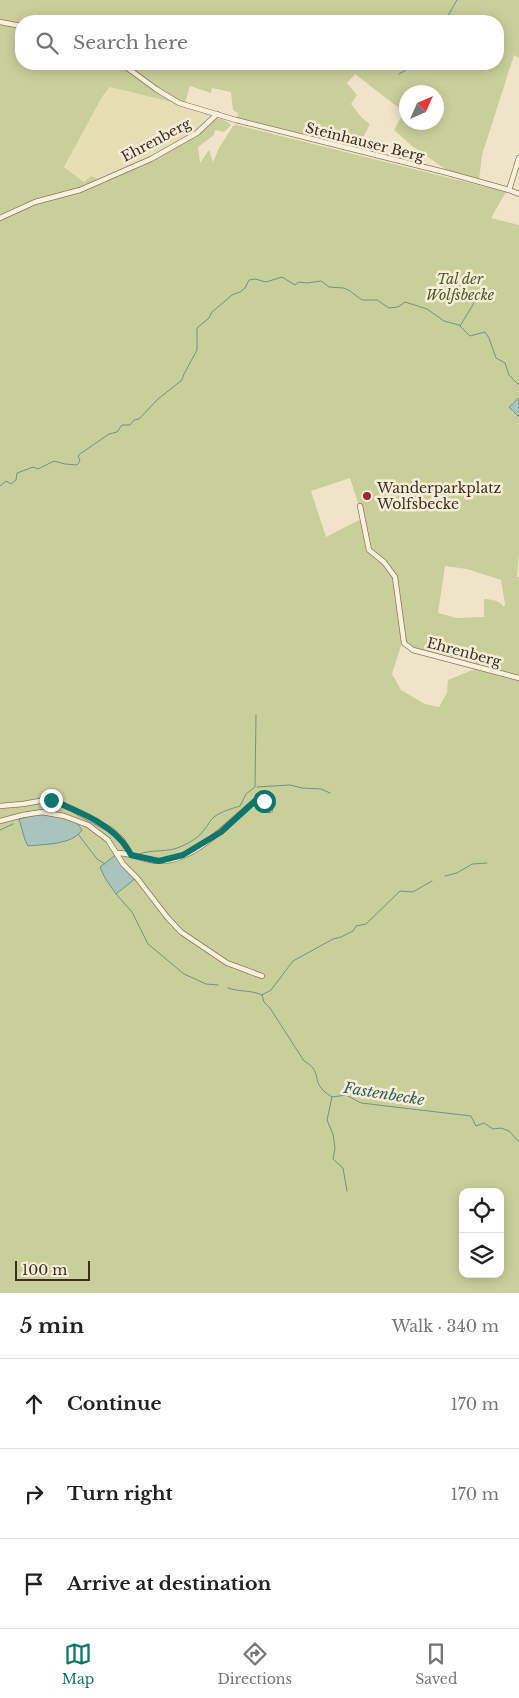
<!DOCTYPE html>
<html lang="en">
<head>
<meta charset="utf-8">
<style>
  :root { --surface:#fff; --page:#f2f2f2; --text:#222; --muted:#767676; --line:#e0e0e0; --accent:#0f766e }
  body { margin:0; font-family:"Libre Baskerville",serif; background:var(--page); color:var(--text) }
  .controls { position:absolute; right:15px; bottom:15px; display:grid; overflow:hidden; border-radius:10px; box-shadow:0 2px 12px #0003 }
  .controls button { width:45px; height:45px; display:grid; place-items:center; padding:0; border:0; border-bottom:1px solid var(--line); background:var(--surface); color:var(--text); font:25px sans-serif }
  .compass { position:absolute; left:399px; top:85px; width:45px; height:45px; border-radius:50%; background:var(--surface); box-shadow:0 2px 12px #0003; rotate:45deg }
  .scale { position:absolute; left:15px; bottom:12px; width:75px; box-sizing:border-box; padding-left:5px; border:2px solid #3d2e20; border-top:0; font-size:14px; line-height:18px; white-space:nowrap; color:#3d2e20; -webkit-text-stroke:4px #f7eed8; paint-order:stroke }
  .stop { position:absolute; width:15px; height:15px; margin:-11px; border:4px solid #0f766e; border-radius:50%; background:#fff }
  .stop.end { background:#0f766e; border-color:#fff; box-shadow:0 1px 5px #0008 }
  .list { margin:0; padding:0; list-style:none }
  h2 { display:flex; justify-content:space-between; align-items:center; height:65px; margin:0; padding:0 20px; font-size:21px }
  h2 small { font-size:16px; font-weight:400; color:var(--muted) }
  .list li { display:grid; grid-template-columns:32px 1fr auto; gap:15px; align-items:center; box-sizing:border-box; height:90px; padding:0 20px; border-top:1px solid var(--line) }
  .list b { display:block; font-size:19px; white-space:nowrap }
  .list em { font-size:16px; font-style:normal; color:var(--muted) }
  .icon { flex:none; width:28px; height:28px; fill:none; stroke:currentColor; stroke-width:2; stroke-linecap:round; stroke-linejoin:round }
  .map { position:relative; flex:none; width:519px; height:1293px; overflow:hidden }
  .search { position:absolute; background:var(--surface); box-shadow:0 2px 12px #0003; left:15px; right:15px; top:15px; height:55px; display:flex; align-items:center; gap:12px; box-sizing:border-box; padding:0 18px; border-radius:20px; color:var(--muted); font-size:19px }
  .sheet { height:335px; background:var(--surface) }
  nav { display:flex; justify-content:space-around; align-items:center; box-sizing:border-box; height:70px; border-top:1px solid var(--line); background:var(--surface); font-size:14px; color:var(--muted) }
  nav a { display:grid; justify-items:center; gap:2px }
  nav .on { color:var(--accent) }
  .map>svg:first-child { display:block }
  .farmland { fill:#e6deb5 }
  .green { fill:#c9cf9b; fill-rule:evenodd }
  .water { fill:#a9c4bc; stroke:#6f938a }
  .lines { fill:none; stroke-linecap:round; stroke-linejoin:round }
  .stream { stroke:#6f938a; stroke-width:1 }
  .street-casing { stroke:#8d765c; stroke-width:6 }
  .street { stroke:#faf1dc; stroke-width:4.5 }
  .route { stroke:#0f766e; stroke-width:6 }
  .poi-dot { fill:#9e2a2b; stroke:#f7eed8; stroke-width:2 }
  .labels { text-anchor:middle; stroke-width:5; stroke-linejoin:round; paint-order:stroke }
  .street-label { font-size:14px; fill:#3d2e20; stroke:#f7eed8 }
  .park-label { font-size:14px; font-style:italic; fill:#4d5a26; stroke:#f7eed8 }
  .poi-label { font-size:14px; fill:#3d2e20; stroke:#f7eed8; text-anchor:start }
  .water-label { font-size:15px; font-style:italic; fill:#2f5d5a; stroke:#f7eed8 }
</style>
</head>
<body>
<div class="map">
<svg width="519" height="1293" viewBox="0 0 519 1293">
  <rect width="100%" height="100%" fill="#f0e4c8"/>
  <path class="farmland" d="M110,87L208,112L209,117L195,133L171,148L100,180L85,182L64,167L102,97Z"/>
  <path class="green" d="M0,0H519V58L514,55L482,155L479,180L448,171L412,146L394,130L404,112L355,74L347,83L357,95L351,104L362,118L370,124L357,149L236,118L239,114L233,110L231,92L212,88L211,93L190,86L185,103L183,105L110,87L102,97L64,167L84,182L91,176L100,180C131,166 163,153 193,136C200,132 206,122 214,119C219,117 228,121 231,125L224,132L215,130L214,135L198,147L200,163L209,150L213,162L219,148L233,126L237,125L506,192L491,218L519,225V552L517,577H519V677L513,678L519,681V1293H0ZM21,21H498V64H21ZM406,92H436V122H406ZM350,478L363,518L326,537L311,491ZM445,566L467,569L501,580L505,604L504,607C499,600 494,600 484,599V617L457,618L438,613ZM403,639L413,649L476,667L475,669L448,680L447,693L439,707L425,704L401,690L392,674ZM463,1192H500V1274H463Z"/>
  <g class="water">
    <path d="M519,398V417L509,407Z"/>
    <path d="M36,815C51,815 73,814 82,830C73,845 44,844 28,846L25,840L19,819Z"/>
    <path d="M117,854L136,878L116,894L105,878L100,867Z"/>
  </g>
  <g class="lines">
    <g class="stream">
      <path d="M445,21L457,0"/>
      <path d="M399,74L416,64"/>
      <path d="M480,296L483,294"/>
      <path d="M460,326L474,303"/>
      <path d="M0,486L6,481L11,484L16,480L17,473L33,467L38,469L54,461L65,464L77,465L80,461L78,456L80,454L109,434L117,432L122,425H130L134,420L139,419L158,399L182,380L184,374L197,350V328L209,318L212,312L232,295L240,292L245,288L249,280L255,279L266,282L282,277L295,285L299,282L307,283L321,281L329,287L344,288L350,291L362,300H377L389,308L398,307L405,302L427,309L444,321L459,325L470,336L485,332L489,338L496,358L505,363L509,375L519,385"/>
      <path d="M257,787L290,785L302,788L321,789L330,793"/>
      <path d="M0,830L13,824"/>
      <path d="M78,834L97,859L105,864"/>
      <path d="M139,854C153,849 169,853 182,846C191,842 199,837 204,830C208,826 210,820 214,817C222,811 231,809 240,806L246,794L255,787L256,715"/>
      <path d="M445,876L457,873L472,864L487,863"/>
      <path d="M116,894L132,912L148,944L184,974L206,984L218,985"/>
      <path d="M228,988C239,992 252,990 262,995L264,1002L270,1008L304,1061C321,1070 313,1079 322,1089C324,1092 329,1095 332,1097L346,1095L361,1103L471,1116L476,1126L484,1123L493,1129L501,1128L509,1131L519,1142"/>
      <path d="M262,995L271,990L293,961L333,939L341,937L353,931L356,926L366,924L400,891L413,892L432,881"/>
      <path d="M332,1097L327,1120L333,1134L335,1148L333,1159L343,1168L347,1191"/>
    </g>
    <g class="street-casing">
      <g id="street">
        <path d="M0,22L21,26"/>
        <path d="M122,64L156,89L179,103L236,120L448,173L509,190L519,194"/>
        <path d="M509,190L519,158"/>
        <path d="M0,218L35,202L80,190L151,159L197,133L217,114"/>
        <path d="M360,506L369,550L384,562L395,577L404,643L413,650L519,678"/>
        <path d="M0,806L23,804L51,799L74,810L111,830L122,840L131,855"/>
        <path d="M0,821L23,815L42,812L64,816L88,825L108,840L123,864L137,878L167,917L181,932L227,963L262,976"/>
        <path d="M116,853C130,852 144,861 158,861C194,863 230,821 255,801L266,803L270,810"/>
      </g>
    </g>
    <use href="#street" class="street"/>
  </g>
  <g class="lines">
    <path class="route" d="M51,800C80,812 117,826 131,855L159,861L183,855L221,832L255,801H264"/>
  </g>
  <circle class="poi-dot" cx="367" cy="496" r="5"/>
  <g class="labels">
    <g class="street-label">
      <text transform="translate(156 140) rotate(-28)" y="5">Ehrenberg</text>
      <text transform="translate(365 142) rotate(14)" y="5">Steinhauser Berg</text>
      <text transform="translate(464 652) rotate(15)" y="5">Ehrenberg</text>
    </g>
    <g class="park-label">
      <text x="460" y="284">Tal der<tspan x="460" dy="16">Wolfsbecke</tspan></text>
    </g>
    <g class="poi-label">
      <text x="377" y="493">Wanderparkplatz<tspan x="377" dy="16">Wolfsbecke</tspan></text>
    </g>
    <g class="water-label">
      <text transform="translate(384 1094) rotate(9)" y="5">Fastenbecke</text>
    </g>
  </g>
</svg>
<div class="controls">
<button><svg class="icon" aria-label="locate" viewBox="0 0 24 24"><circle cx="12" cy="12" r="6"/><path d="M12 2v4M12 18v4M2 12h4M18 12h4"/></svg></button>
<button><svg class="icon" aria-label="layers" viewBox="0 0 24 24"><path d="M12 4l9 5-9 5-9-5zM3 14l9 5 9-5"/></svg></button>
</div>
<svg class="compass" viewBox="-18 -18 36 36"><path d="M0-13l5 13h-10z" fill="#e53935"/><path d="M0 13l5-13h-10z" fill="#767676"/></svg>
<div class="scale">100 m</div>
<div class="stop" style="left:264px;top:801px"></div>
<div class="stop end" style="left:51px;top:800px"></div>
<div class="search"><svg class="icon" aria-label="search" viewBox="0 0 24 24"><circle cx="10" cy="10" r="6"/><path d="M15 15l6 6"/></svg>Search here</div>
</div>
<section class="sheet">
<h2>5 min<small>Walk · 340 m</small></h2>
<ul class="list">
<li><svg class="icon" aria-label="ahead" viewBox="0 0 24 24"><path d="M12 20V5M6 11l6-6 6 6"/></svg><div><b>Continue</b></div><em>170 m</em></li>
<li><svg class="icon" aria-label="right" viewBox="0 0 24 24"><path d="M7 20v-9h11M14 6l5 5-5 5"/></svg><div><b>Turn right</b></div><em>170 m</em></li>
<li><svg class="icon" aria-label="arrive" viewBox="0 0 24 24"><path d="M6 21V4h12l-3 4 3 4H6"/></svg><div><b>Arrive at destination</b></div></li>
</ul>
</section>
<nav>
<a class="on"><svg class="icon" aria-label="map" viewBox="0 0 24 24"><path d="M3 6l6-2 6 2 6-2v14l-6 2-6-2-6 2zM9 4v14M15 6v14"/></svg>Map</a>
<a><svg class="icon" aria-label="directions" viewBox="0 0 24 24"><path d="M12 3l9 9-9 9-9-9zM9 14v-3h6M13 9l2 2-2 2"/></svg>Directions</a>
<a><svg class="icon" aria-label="saved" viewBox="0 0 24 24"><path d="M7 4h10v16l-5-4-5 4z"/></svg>Saved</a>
</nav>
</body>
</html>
